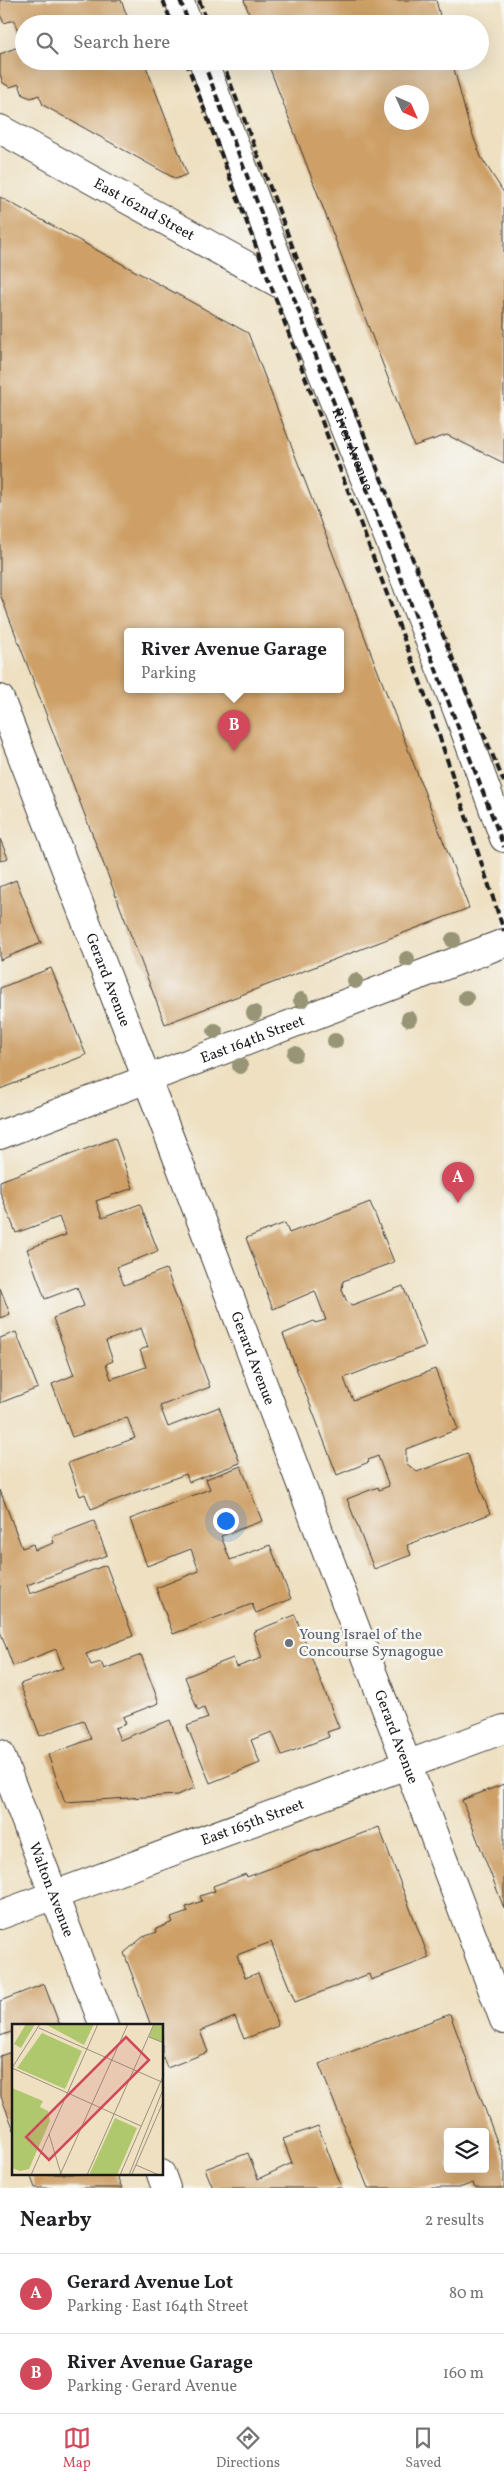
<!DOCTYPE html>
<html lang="en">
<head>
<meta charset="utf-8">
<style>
  :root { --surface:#fff; --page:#f6f6f6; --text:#202124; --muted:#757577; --line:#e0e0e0; --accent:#d1495b }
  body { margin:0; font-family:Vollkorn,serif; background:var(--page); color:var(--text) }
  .controls { position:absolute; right:15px; bottom:15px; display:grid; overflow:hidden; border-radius:5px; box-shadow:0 5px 20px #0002 }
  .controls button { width:45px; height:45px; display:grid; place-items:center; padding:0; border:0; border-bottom:1px solid var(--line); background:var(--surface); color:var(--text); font:25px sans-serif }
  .compass { position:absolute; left:384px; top:85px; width:45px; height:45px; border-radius:50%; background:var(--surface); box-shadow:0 5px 20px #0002; rotate:135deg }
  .you { position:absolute; left:225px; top:1520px; width:18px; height:18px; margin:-12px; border:4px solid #fff; border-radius:50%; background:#1a73e8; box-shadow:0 0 0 8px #1a73e833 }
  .badge { display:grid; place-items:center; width:32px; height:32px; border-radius:50%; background:var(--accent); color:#fff; font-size:16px; font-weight:700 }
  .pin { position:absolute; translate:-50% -41px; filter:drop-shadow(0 1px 2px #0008) }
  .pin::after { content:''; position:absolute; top:26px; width:18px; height:15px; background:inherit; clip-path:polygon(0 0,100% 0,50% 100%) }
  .popup { position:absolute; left:124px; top:628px; width:220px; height:65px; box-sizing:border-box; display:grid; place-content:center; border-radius:5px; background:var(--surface); filter:drop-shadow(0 1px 4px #0005); font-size:16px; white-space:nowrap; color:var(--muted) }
  .popup b { font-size:19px; color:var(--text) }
  .popup::after { content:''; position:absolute; left:50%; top:100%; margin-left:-10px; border:10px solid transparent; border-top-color:var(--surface) }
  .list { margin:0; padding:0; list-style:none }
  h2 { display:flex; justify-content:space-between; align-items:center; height:65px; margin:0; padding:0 20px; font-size:21px }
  h2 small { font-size:16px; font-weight:400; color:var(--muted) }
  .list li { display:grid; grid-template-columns:32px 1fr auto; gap:15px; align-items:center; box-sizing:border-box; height:80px; padding:0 20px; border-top:1px solid var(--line) }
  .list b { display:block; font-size:19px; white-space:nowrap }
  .list p { margin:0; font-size:16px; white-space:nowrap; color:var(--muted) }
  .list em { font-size:16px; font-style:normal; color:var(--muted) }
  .icon { flex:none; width:28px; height:28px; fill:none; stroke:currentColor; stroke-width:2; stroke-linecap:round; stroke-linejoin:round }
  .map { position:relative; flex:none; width:504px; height:2188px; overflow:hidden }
  .search { position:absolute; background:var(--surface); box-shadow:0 5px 20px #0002; left:15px; right:15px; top:15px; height:55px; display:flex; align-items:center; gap:12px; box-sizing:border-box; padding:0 18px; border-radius:28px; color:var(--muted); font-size:19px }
  .sheet { height:225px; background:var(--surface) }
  nav { display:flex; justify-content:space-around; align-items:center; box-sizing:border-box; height:70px; border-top:1px solid var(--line); background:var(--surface); font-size:14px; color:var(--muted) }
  nav a { display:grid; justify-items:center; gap:2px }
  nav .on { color:var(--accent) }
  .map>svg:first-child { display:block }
  .building { fill:#cea067; fill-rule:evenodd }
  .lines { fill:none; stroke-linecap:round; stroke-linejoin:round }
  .minor-casing { stroke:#3c3935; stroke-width:30 }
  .major-casing { stroke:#3c3935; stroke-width:30 }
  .minor { stroke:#fff; stroke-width:28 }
  .major { stroke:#fff; stroke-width:28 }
  .rail { stroke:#1c1c1c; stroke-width:4; stroke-dasharray:8 4; stroke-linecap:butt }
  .tree { fill:#979576 }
  .worship-dot { fill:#6b7280; stroke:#f6f6f2; stroke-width:2 }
  .labels { text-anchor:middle; stroke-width:5; stroke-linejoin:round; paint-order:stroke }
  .street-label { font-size:15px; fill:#1c1c1c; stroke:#f6f6f2 }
  .worship-label { font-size:15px; fill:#5b616d; stroke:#f6f6f2; text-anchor:start }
  .inset-road { fill:none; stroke:#9a927f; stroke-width:1 }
  .view { fill:#d1495b; fill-opacity:0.15; stroke:#d1495b; stroke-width:2.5 }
  .inset-edge { fill:none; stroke:#1c1c1c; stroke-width:2.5 }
</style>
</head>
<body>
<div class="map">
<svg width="504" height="2188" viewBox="0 0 504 2188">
  <rect width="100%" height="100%" fill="#f6f6f2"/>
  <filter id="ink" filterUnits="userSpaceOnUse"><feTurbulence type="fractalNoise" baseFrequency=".02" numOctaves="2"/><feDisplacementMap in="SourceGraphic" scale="10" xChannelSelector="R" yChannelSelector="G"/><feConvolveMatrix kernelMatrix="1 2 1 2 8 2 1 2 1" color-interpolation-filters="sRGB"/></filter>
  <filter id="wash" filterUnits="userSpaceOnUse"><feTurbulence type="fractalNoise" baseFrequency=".0096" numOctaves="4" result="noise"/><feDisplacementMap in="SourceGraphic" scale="20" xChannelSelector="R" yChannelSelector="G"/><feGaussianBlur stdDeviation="1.12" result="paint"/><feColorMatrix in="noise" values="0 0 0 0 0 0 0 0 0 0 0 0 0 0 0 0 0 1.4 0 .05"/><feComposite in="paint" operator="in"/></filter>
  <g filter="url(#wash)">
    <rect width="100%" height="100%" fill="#eee0c1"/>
    <g id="blocks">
      <g class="building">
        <path d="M0,0H121L130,24H24V61H144L187,174L176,179L50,109L43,105L39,95L31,98L23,95L19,84L10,87L3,83L0,74V54L23,45L14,20L4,23L0,15Z"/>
        <path d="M244,0H436L442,24H253Z"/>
        <path d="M267,61H452L468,122L481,157L504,193V463L447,435L414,446ZM392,92H422V122H392Z"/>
        <path d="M0,197L248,333L469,908L165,1024L0,594ZM128,632H340V690H128Z"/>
        <path d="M0,839L8,858L0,861Z"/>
        <path d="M16,880L41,943L0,960V887Z"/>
        <path d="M51,968L86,1055L0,1089V988Z"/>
        <path d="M115,1138L133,1188L96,1201L102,1218L140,1204L158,1251L117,1267L124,1285L166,1269L210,1387L160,1406L168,1427L219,1407L240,1463L189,1482L186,1474L91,1509L85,1494L80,1496L68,1463L135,1438L127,1417L72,1437L52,1384L74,1375L53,1318L84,1306L77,1287L45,1299L27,1249L66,1235L59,1217L16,1233L0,1192V1181ZM141,1328L148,1347L140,1350L146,1367L111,1379L106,1364L113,1361L106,1341Z"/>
        <path d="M370,1202L394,1262L343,1281L342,1290L347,1302L352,1305L403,1286L426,1346L344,1378L348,1389L353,1400L435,1369L458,1429L406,1449V1463L417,1472L467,1453L490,1514L407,1545L411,1555L374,1569L347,1499L378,1487L379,1490L389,1486L378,1456L368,1460L369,1462L337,1475L283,1334L314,1321L315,1323L326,1320L315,1291L273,1309L246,1238L285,1223L289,1233Z"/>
        <path d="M0,1288L10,1314L0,1318Z"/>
        <path d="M16,1332L38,1388L0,1403V1338Z"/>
        <path d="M241,1466L262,1521L221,1536L230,1560L270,1545L291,1599L256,1613L252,1604L173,1634L156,1588L199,1571L191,1549L147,1566L130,1519L210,1489L206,1479Z"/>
        <path d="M0,1490L22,1548L33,1544L35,1550L54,1543L52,1537L94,1521L107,1555L27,1585L30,1594L106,1565L133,1636L86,1654L91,1665L101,1662L104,1669L141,1655L159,1703L123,1717L126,1724L115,1728L120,1740L170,1720L195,1788L177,1795L65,1802L48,1755L91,1739L83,1720L40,1736L20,1684L63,1668L56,1649L13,1666L0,1631Z"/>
        <path d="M295,1615L339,1728L327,1732L329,1737L282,1755L272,1732L251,1740L260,1763L210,1783L187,1726L208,1718L204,1708L198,1711L185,1677L233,1658L237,1667L262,1658L253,1632Z"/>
        <path d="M504,1784V1908L462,1800Z"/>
        <path d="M379,1827L429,1958L371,1980L369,1974L295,2002L271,1942L237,1955L245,1978L258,1973L278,2026L244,2039L235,2017L200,2031L208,2052L167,2068L162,2055V2026H151L124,1953L143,1937L157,1932L156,1929L173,1922L171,1918L188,1912L186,1907L202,1901L200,1896L215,1891L213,1886L246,1874L247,1877Z"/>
        <path d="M44,1984L60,2026H14V2031L0,2036V2001Z"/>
        <path d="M450,2014L504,2161V2188H475L473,2183L459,2188H368L319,2064ZM448,2132H485V2169H448Z"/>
        <path d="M14,2051V2130L0,2094V2056Z"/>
        <path d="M318,2126L342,2188H213L205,2169L248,2153L258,2179L292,2163L283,2139Z"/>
        <path d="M30,2174H116L122,2188H35Z"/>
      </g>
    </g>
  </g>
  <g filter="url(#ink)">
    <use href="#blocks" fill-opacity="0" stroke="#3c3935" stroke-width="1"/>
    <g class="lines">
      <g class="minor-casing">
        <g id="minor">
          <path id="s1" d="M0,129L289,289"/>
          <path id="s2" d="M0,699L172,1144L504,2020"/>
          <path id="s3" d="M0,1135L504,943"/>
          <path id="s4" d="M0,1754L104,2026"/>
          <path id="s5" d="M0,1915L504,1729"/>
          <path d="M161,2174L166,2188"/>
        </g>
      </g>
      <g class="major-casing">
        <g id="major">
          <path d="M179,0L188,24"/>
          <path id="s6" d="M203,61L289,289L458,712L504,838"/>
        </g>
      </g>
      <use href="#minor" class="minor"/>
      <use href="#major" class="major"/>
      <g class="rail">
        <path d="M163,0L172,24"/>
        <path d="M180,0L189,24"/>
        <path d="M199,0L208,24"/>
        <path d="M186,61L430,708L504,931"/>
        <path d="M203,61L504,847"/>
        <path d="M222,61C314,302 403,545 504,782"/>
      </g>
    </g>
    <g class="tree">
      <circle cx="453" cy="940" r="8"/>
      <circle cx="407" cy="959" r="8"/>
      <circle cx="355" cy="981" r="8"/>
      <circle cx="466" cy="998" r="8"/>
      <circle cx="301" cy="1000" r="8"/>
      <circle cx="254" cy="1013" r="8"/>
      <circle cx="409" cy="1019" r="8"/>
      <circle cx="215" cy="1031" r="8"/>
      <circle cx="335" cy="1041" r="8"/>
      <circle cx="295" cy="1054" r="8"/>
      <circle cx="240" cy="1066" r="8"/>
    </g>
  </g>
  <circle class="worship-dot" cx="289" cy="1643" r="5"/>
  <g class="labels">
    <g class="street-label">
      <text dy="5" stroke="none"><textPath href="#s1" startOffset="165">East 162nd Street</textPath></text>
      <text dy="5" stroke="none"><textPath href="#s6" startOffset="416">River Avenue</textPath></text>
      <text dy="5" stroke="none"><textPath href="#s2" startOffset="301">Gerard Avenue</textPath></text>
      <text dy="5" stroke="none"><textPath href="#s3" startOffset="270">East 164th Street</textPath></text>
      <text dy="5" stroke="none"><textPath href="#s2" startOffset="706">Gerard Avenue</textPath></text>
      <text dy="5" stroke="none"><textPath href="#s2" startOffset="1111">Gerard Avenue</textPath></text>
      <text dy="5" stroke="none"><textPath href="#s5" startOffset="269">East 165th Street</textPath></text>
      <text dy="5" stroke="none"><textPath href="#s4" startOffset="145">Walton Avenue</textPath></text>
    </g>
    <g class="worship-label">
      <text x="299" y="1639">Young Israel of the<tspan x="299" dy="17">Concourse Synagogue</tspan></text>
    </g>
  </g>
  <g transform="translate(12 2024)">
    <rect width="151" height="151" fill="#eee0c1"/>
    <path d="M14,0H23L9,24L2,20ZM33,0H82L72,21ZM142,0H151V19L137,13ZM30,9L70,27L53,65L5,44ZM0,64L31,77L28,83L36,87L38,97L17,145L8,147L0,144ZM103,94L125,104L105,151H77Z" fill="#b0c86d"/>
    <path class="inset-road" d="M27,4L152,59M137,13L152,19M0,44L129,102M0,44L28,0M37,110L49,150M124,141L147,151M120,150L152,76M19,151L86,0M48,151L116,0M75,151L142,0M108,151L152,50M117,151L152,63"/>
    <path class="view" d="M114,13L137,36L37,136L14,113Z"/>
    <rect width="151" height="151" class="inset-edge"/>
  </g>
</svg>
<div class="controls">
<button><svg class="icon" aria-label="layers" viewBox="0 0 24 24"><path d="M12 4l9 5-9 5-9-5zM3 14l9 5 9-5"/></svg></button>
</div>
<svg class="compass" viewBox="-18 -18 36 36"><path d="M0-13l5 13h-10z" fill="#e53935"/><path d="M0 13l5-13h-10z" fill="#757577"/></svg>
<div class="you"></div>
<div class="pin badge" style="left:458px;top:1203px">A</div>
<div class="pin badge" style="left:234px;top:751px">B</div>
<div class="popup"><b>River Avenue Garage</b>Parking</div>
<div class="search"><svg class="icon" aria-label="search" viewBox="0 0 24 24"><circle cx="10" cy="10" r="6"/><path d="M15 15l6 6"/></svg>Search here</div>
</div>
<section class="sheet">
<h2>Nearby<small>2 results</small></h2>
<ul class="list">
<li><span class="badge">A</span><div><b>Gerard Avenue Lot</b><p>Parking · East 164th Street</p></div><em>80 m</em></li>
<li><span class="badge">B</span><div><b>River Avenue Garage</b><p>Parking · Gerard Avenue</p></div><em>160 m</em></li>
</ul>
</section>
<nav>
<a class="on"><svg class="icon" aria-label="map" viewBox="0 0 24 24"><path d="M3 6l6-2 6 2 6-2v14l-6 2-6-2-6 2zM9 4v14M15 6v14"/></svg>Map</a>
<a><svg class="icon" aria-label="directions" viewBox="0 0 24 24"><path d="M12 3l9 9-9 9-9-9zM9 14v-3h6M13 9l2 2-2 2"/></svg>Directions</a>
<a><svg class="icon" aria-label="saved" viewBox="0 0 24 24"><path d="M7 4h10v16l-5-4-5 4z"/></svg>Saved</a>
</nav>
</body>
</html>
